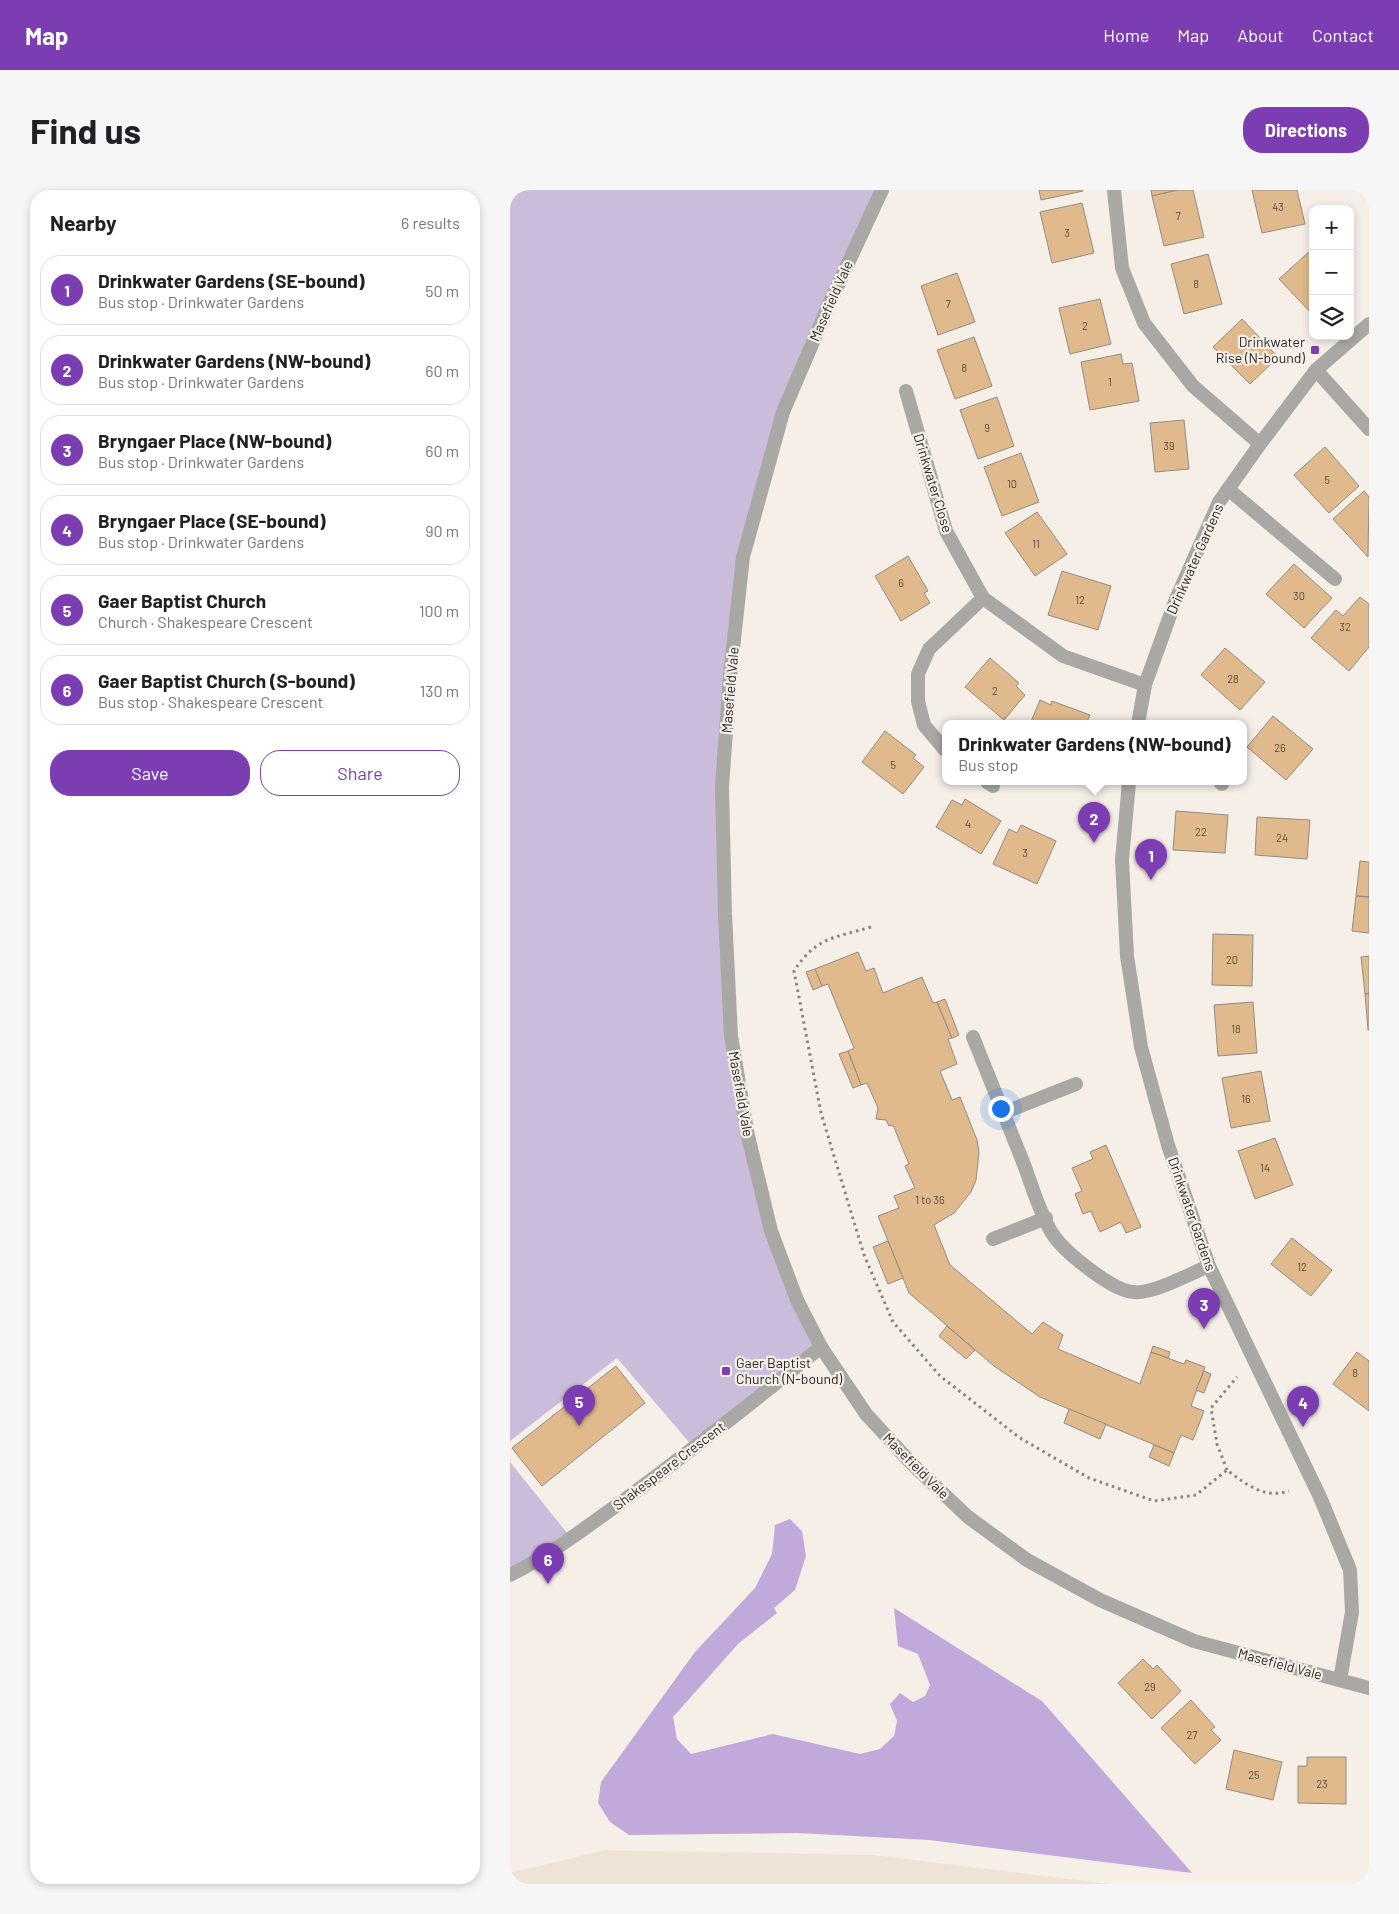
<!DOCTYPE html>
<html lang="en">
<head>
<meta charset="utf-8">
<style>
  :root { --surface:#fff; --page:#f6f6f6; --text:#202124; --muted:#757577; --line:#e0e0e0; --accent:#7d3db2 }
  body { margin:0; font-family:Barlow,sans-serif; background:var(--page); color:var(--text) }
  .controls { position:absolute; right:15px; top:15px; display:grid; overflow:hidden; border-radius:10px; box-shadow:0 2px 8px #0003 }
  .controls button { width:45px; height:45px; display:grid; place-items:center; padding:0; border:0; border-bottom:1px solid var(--line); background:var(--surface); color:var(--text); font:25px sans-serif }
  .you { position:absolute; left:490px; top:918px; width:18px; height:18px; margin:-12px; border:4px solid #fff; border-radius:50%; background:#1a73e8; box-shadow:0 0 0 8px #1a73e833 }
  .badge { display:grid; place-items:center; width:32px; height:32px; border-radius:50%; background:var(--accent); color:#fff; font-size:16px; font-weight:700 }
  .pin { position:absolute; translate:-50% -41px; filter:drop-shadow(0 1px 2px #0008) }
  .pin::after { content:''; position:absolute; top:26px; width:18px; height:15px; background:inherit; clip-path:polygon(0 0,100% 0,50% 100%) }
  .popup { position:absolute; left:432px; top:530px; width:305px; height:65px; box-sizing:border-box; display:grid; place-content:center; border-radius:10px; background:var(--surface); filter:drop-shadow(0 1px 4px #0005); font-size:16px; white-space:nowrap; color:var(--muted) }
  .popup b { font-size:19px; color:var(--text) }
  .popup::after { content:''; position:absolute; left:50%; top:100%; margin-left:-10px; border:10px solid transparent; border-top-color:var(--surface) }
  .list { margin:0; padding:0; list-style:none }
  h2 { display:flex; justify-content:space-between; align-items:center; height:65px; margin:0; padding:0 20px; font-size:21px }
  h2 small { font-size:16px; font-weight:400; color:var(--muted) }
  .list li { display:grid; grid-template-columns:32px 1fr auto; gap:15px; align-items:center; box-sizing:border-box; height:70px; margin:0 10px 10px; padding:0 10px; border:1px solid var(--line); border-radius:20px }
  .list b { display:block; font-size:19px; white-space:nowrap }
  .list p { margin:0; font-size:16px; white-space:nowrap; color:var(--muted) }
  .list em { font-size:16px; font-style:normal; color:var(--muted) }
  .actions { display:flex; gap:10px; padding:15px 20px }
  .actions a { flex:1; padding:11px 0; border:1px solid var(--accent); border-radius:20px; text-align:center; font-size:18px; color:var(--accent) }
  .actions .main { background:var(--accent); color:#fff }
  .icon { flex:none; width:28px; height:28px; fill:none; stroke:currentColor; stroke-width:2; stroke-linecap:round; stroke-linejoin:round }
  .map { position:relative; flex:none; width:859px; height:1694px; overflow:hidden; border-radius:20px }
  header { display:flex; align-items:center; gap:30px; box-sizing:border-box; height:70px; padding:0 25px; background:var(--accent); color:#fff }
  header strong { font-size:24px }
  nav { display:flex; gap:28px; margin-inline-start:auto; font-size:18px }
  .intro { display:flex; align-items:center; justify-content:space-between; box-sizing:border-box; height:120px; padding:0 30px }
  h1 { margin:0; font-size:35px }
  .button { padding:12px 22px; border-radius:20px; background:var(--accent); color:#fff; font-size:18px; font-weight:700 }
  main { display:flex; gap:30px; padding:0 30px }
  aside { flex:1; background:var(--surface); border-radius:20px; box-shadow:0 2px 8px #0003 }
  .map>svg:first-child { display:block }
  .built { fill:#efe3d6 }
  .green { fill:#cabcdb }
  .water { fill:#c1a9db }
  .building { fill:#e0b98c; stroke:#928c85 }
  .lines { fill:none; stroke-linecap:round; stroke-linejoin:round }
  .path { stroke:#88837f; stroke-width:3; stroke-dasharray:2.5 4; stroke-linecap:butt }
  .service { stroke:#aaa8a5; stroke-width:14 }
  .minor { stroke:#aaa8a5; stroke-width:14 }
  .tertiary { stroke:#aaa8a5; stroke-width:14 }
  .poi-dot { fill:#7d3db2; stroke:#f6efe8; stroke-width:2 }
  .labels { text-anchor:middle; stroke-width:4.5; stroke-linejoin:round; paint-order:stroke }
  .number-label { font-size:11px; fill:#584c40 }
  .street-label { font-size:14px; fill:#2b2826; stroke:#f6efe8 }
  .poi-label { font-size:14px; fill:#2b2826; stroke:#f6efe8; text-anchor:end }
</style>
</head>
<body>
<header>
<strong>Map</strong>
<nav><a>Home</a><a>Map</a><a>About</a><a>Contact</a></nav>
</header>
<div class="intro"><h1>Find us</h1><a class="button">Directions</a></div>
<main>
<aside>
<h2>Nearby<small>6 results</small></h2>
<ul class="list">
<li><span class="badge">1</span><div><b>Drinkwater Gardens (SE-bound)</b><p>Bus stop · Drinkwater Gardens</p></div><em>50 m</em></li>
<li><span class="badge">2</span><div><b>Drinkwater Gardens (NW-bound)</b><p>Bus stop · Drinkwater Gardens</p></div><em>60 m</em></li>
<li><span class="badge">3</span><div><b>Bryngaer Place (NW-bound)</b><p>Bus stop · Drinkwater Gardens</p></div><em>60 m</em></li>
<li><span class="badge">4</span><div><b>Bryngaer Place (SE-bound)</b><p>Bus stop · Drinkwater Gardens</p></div><em>90 m</em></li>
<li><span class="badge">5</span><div><b>Gaer Baptist Church</b><p>Church · Shakespeare Crescent</p></div><em>100 m</em></li>
<li><span class="badge">6</span><div><b>Gaer Baptist Church (S-bound)</b><p>Bus stop · Shakespeare Crescent</p></div><em>130 m</em></li>
</ul>
<div class="actions"><a class="main">Save</a><a>Share</a></div>
</aside>
<div class="map">
<svg width="859" height="1694" viewBox="0 0 859 1694">
  <rect width="100%" height="100%" fill="#f6efe8"/>
  <path class="built" d="M95,1660L364,1665L600,1694H0V1683Z"/>
  <g class="green">
    <path d="M0,0H372L273,222L233,367L212,597L221,846L261,1041L311,1157L184,1258L107,1168L0,1251Z"/>
    <path d="M0,1272L61,1348L0,1385Z"/>
  </g>
  <path class="water" d="M280,1329L292,1341L296,1366L285,1400L264,1418L267,1423L228,1454L163,1527L167,1549L181,1564L263,1544L350,1564L370,1559L384,1546L387,1531L380,1514L390,1503L403,1512L415,1506L420,1495L408,1464L388,1456L384,1418L532,1511L682,1683L419,1650L287,1643L119,1645L100,1632L88,1613L91,1592L185,1462L245,1398L262,1364L265,1335Z"/>
  <g class="building">
    <path d="M529,0H572L573,1L531,10Z"/>
    <path d="M641,0H668L642,6Z"/>
    <path d="M668,0H683L694,47L654,56L642,6Z"/>
    <path d="M742,0H787L795,34L752,43Z"/>
    <path d="M572,13L584,63L542,73L530,22Z"/>
    <path d="M801,60L803,62V125L769,89Z"/>
    <path d="M698,64L712,114L674,124L661,74Z"/>
    <path d="M447,83L465,132L428,145L411,96Z"/>
    <path d="M590,109L601,154L560,164L549,118Z"/>
    <path d="M732,129L768,167L740,194L703,157Z"/>
    <path d="M464,147L482,196L445,209L427,160Z"/>
    <path d="M611,164L613,174L622,173L629,211L580,220L571,172Z"/>
    <path d="M487,207L504,256L468,269L450,220Z"/>
    <path d="M674,230L679,279L645,282L640,233Z"/>
    <path d="M815,257L849,296L819,323L784,285Z"/>
    <path d="M511,263L529,312L492,326L474,277Z"/>
    <path d="M854,301L859,307L858,367L823,329Z"/>
    <path d="M527,322L557,364L525,386L495,343Z"/>
    <path d="M398,366L418,401L414,403L420,413L391,431L365,386Z"/>
    <path d="M784,374L822,408L794,438L756,404Z"/>
    <path d="M552,381L601,396L588,440L538,425Z"/>
    <path d="M850,407L859,414V457L839,481L801,448L826,420L833,426Z"/>
    <path d="M715,458L755,492L730,520L691,485Z"/>
    <path d="M480,468L509,493L506,496L515,505L494,530L455,497Z"/>
    <path d="M530,510L541,515L542,511L580,525L576,534H520Z"/>
    <path d="M763,526L803,559L776,590L737,557Z"/>
    <path d="M375,541L406,565L403,568L414,577L393,604L352,572Z"/>
    <path d="M455,609L491,631L471,664L426,637L442,610L452,615Z"/>
    <path d="M666,621L718,625L715,663L663,660Z"/>
    <path d="M747,627L800,630L797,669L745,665Z"/>
    <path d="M511,635L546,651L527,694L483,674L499,639L507,643Z"/>
    <path d="M850,671L859,672V707L846,706Z"/>
    <path d="M846,706L859,707V743L842,741Z"/>
    <path d="M703,744L743,745L742,796L702,795Z"/>
    <path d="M348,762L356,781L364,778L373,803L412,787L423,813L427,812L442,848L438,849L447,874L430,881L442,910L450,907L467,950L469,963L466,990L461,1002L444,1023L424,1035L440,1075L522,1144L533,1132L553,1145L548,1159L630,1194L641,1162L674,1174L676,1170L695,1177L681,1216L694,1221L683,1250L671,1245L664,1263L530,1207L484,1176L399,1103L368,1026L389,1018L384,1006L405,998L395,976L399,974L383,935L379,936L376,930L366,929L368,918L357,893L351,895L338,861L344,858L318,794L312,796L305,779Z"/>
    <path d="M859,766V803L855,804L851,767Z"/>
    <path d="M305,779L312,796L303,800L296,782Z"/>
    <path d="M859,803V840H858L855,804Z"/>
    <path d="M435,809L449,845L442,848L427,812Z"/>
    <path d="M743,812L747,863L708,866L704,815Z"/>
    <path d="M338,861L351,895L343,898L329,864Z"/>
    <path d="M751,881L760,931L721,938L712,888Z"/>
    <path d="M765,948L783,995L745,1009L728,961Z"/>
    <path d="M596,955L631,1037L616,1043L611,1032L590,1042L581,1021L573,1024L565,1004L572,1001L562,978L583,969L580,962Z"/>
    <path d="M782,1048L822,1080L801,1106L761,1074Z"/>
    <path d="M378,1051L393,1088L378,1094L363,1057Z"/>
    <path d="M437,1136L465,1160L456,1169L429,1146Z"/>
    <path d="M643,1156L660,1162L658,1168L641,1162Z"/>
    <path d="M847,1162L859,1171V1221L823,1194Z"/>
    <path d="M106,1176L135,1213L32,1296L2,1258Z"/>
    <path d="M694,1181L701,1184L694,1203L686,1200Z"/>
    <path d="M559,1219L596,1234L590,1249L554,1233Z"/>
    <path d="M644,1255L664,1263L659,1276L639,1267Z"/>
    <path d="M633,1469L643,1479L647,1475L671,1501L642,1529L608,1493Z"/>
    <path d="M681,1510L705,1537L701,1540L711,1550L685,1574L651,1538Z"/>
    <path d="M724,1560L772,1572L763,1610L716,1599Z"/>
    <path d="M797,1567H836V1614L788,1613V1576H797Z"/>
  </g>
  <g class="lines">
    <g class="path">
      <path d="M361,737C324,748 306,747 284,781L311,923L354,1065L383,1132L430,1186L510,1248L579,1288L644,1311L686,1305L717,1280C737,1295 754,1309 779,1301"/>
      <path d="M717,1280L707,1254L701,1218L727,1187"/>
    </g>
    <g class="service">
      <path d="M718,299L825,389"/>
      <path d="M710,592L712,594"/>
      <path d="M463,847L513,972"/>
      <path d="M493,923L566,894"/>
    </g>
    <g class="minor">
      <path d="M604,0L612,78L634,133L683,196L750,254"/>
      <path d="M806,180L859,239"/>
      <path d="M396,201L436,341L473,408L553,466L635,495"/>
      <path d="M628,534L635,495L666,409L709,312L750,254L806,180L859,134"/>
      <path d="M435,560L414,535L408,511V484L419,459L473,408"/>
      <path d="M477,592L483,596"/>
      <path d="M619,592L612,670L617,766L631,857L658,955L699,1076L810,1307L840,1380L842,1422L830,1490"/>
      <path d="M513,972C522,995 529,1022 542,1043C553,1061 602,1101 624,1102C644,1104 679,1084 699,1076"/>
      <path d="M483,1049L536,1028"/>
      <path d="M0,1385C42,1364 79,1335 117,1308C183,1259 247,1209 311,1157"/>
    </g>
    <path class="tertiary" d="M372,0L321,110L273,222L233,367L220,486L212,597L215,724L221,846L238,946L261,1041L287,1110L311,1157L356,1224L401,1273L458,1327L517,1370L590,1410L684,1451L859,1498"/>
  </g>
  <g class="poi-dot">
    <rect x="800" y="155" width="10" height="10" rx="2.5"/>
    <rect x="211" y="1176" width="10" height="10" rx="2.5"/>
  </g>
  <g class="labels">
    <g class="number-label">
      <text x="768" y="21">43</text>
      <text x="668" y="30">7</text>
      <text x="557" y="47">3</text>
      <text x="686" y="98">8</text>
      <text x="438" y="118">7</text>
      <text x="575" y="140">2</text>
      <text x="454" y="182">8</text>
      <text x="600" y="196">1</text>
      <text x="477" y="242">9</text>
      <text x="659" y="260">39</text>
      <text x="817" y="294">5</text>
      <text x="502" y="298">10</text>
      <text x="526" y="358">11</text>
      <text x="391" y="397">6</text>
      <text x="789" y="410">30</text>
      <text x="570" y="414">12</text>
      <text x="835" y="441">32</text>
      <text x="723" y="493">28</text>
      <text x="485" y="505">2</text>
      <text x="770" y="562">26</text>
      <text x="383" y="579">5</text>
      <text x="458" y="638">4</text>
      <text x="691" y="646">22</text>
      <text x="772" y="652">24</text>
      <text x="515" y="667">3</text>
      <text x="722" y="774">20</text>
      <text x="726" y="843">18</text>
      <text x="736" y="913">16</text>
      <text x="755" y="982">14</text>
      <text x="420" y="1014">1 to 36</text>
      <text x="792" y="1081">12</text>
      <text x="845" y="1187">8</text>
      <text x="640" y="1501">29</text>
      <text x="682" y="1549">27</text>
      <text x="744" y="1589">25</text>
      <text x="812" y="1598">23</text>
    </g>
    <g class="street-label">
      <text transform="translate(321 111) rotate(-66)" y="5">Masefield Vale</text>
      <text transform="translate(423 293) rotate(73)" y="5">Drinkwater Close</text>
      <text transform="translate(685 369) rotate(-66)" y="5">Drinkwater Gardens</text>
      <text transform="translate(220 500) rotate(-85)" y="5">Masefield Vale</text>
      <text transform="translate(231 904) rotate(80)" y="5">Masefield Vale</text>
      <text transform="translate(682 1024) rotate(71)" y="5">Drinkwater Gardens</text>
      <text transform="translate(159 1276) rotate(-37)" y="5">Shakespeare Crescent</text>
      <text transform="translate(406 1276) rotate(45)" y="5">Masefield Vale</text>
      <text transform="translate(770 1474) rotate(15)" y="5">Masefield Vale</text>
    </g>
    <g class="poi-label">
      <text x="795" y="157">Drinkwater<tspan x="795" dy="16">Rise (N-bound)</tspan></text>
      <text x="226" y="1178" text-anchor="start">Gaer Baptist<tspan x="226" dy="16">Church (N-bound)</tspan></text>
    </g>
  </g>
</svg>
<div class="controls">
<button>+</button>
<button>−</button>
<button><svg class="icon" aria-label="layers" viewBox="0 0 24 24"><path d="M12 4l9 5-9 5-9-5zM3 14l9 5 9-5"/></svg></button>
</div>
<div class="you"></div>
<div class="pin badge" style="left:641px;top:690px">1</div>
<div class="pin badge" style="left:584px;top:653px">2</div>
<div class="popup"><b>Drinkwater Gardens (NW-bound)</b>Bus stop</div>
<div class="pin badge" style="left:694px;top:1139px">3</div>
<div class="pin badge" style="left:793px;top:1237px">4</div>
<div class="pin badge" style="left:69px;top:1236px">5</div>
<div class="pin badge" style="left:38px;top:1394px">6</div>
</div>
</main>
</body>
</html>
